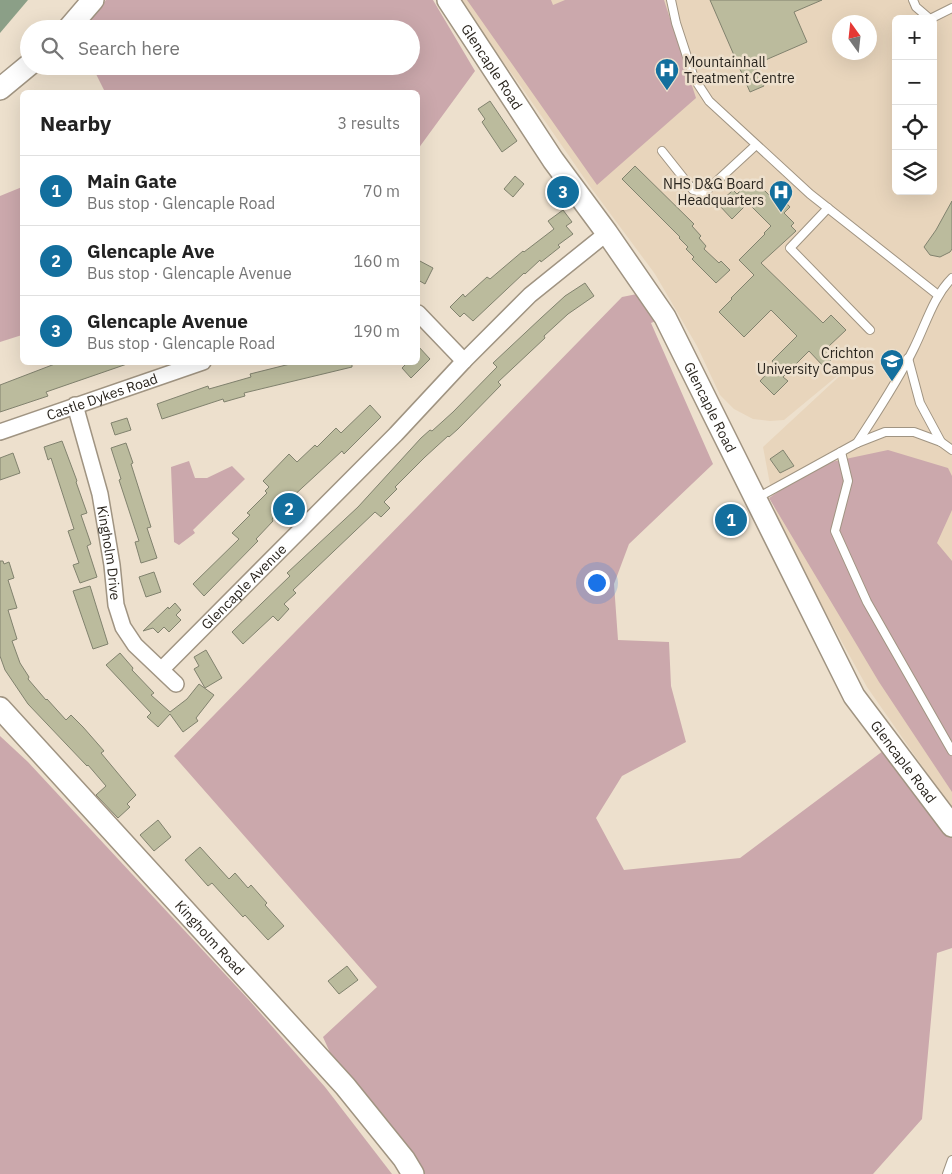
<!DOCTYPE html>
<html lang="en">
<head>
<meta charset="utf-8">
<style>
  :root { --surface:#fff; --page:#f2f2f2; --text:#222; --muted:#767676; --line:#e0e0e0; --accent:#136f9e }
  body { margin:0; font-family:"IBM Plex Sans",sans-serif; background:var(--page); color:var(--text) }
  .controls { position:absolute; right:15px; top:15px; display:grid; overflow:hidden; border-radius:8px; box-shadow:0 5px 20px #0002 }
  .controls button { width:45px; height:45px; display:grid; place-items:center; padding:0; border:0; border-bottom:1px solid var(--line); background:var(--surface); color:var(--text); font:25px sans-serif }
  .compass { position:absolute; left:832px; top:15px; width:45px; height:45px; border-radius:50%; background:var(--surface); box-shadow:0 5px 20px #0002; rotate:345deg }
  .you { position:absolute; left:596px; top:582px; width:18px; height:18px; margin:-12px; border:4px solid #fff; border-radius:50%; background:#1a73e8; box-shadow:0 0 0 8px #1a73e833 }
  .badge { display:grid; place-items:center; width:32px; height:32px; border-radius:50%; background:var(--accent); color:#fff; font-size:16px; font-weight:700 }
  .pin { position:absolute; translate:-50% -50%; border:2px solid #fff; box-shadow:0 1px 5px #0006 }
  .list { margin:0; padding:0; list-style:none }
  h2 { display:flex; justify-content:space-between; align-items:center; height:65px; margin:0; padding:0 20px; font-size:21px }
  h2 small { font-size:16px; font-weight:400; color:var(--muted) }
  .list li { display:grid; grid-template-columns:32px 1fr auto; gap:15px; align-items:center; box-sizing:border-box; height:70px; padding:0 20px; border-top:1px solid var(--line) }
  .list b { display:block; font-size:19px; white-space:nowrap }
  .list p { margin:0; font-size:16px; white-space:nowrap; color:var(--muted) }
  .list em { font-size:16px; font-style:normal; color:var(--muted) }
  .icon { flex:none; width:28px; height:28px; fill:none; stroke:currentColor; stroke-width:2; stroke-linecap:round; stroke-linejoin:round }
  .map { position:relative; flex:none; width:952px; height:1174px; overflow:hidden }
  .search { position:absolute; background:var(--surface); box-shadow:0 5px 20px #0002; left:20px; top:20px; width:400px; height:55px; display:flex; align-items:center; gap:12px; box-sizing:border-box; padding:0 18px; border-radius:28px; color:var(--muted); font-size:19px }
  .panel { position:absolute; background:var(--surface); box-shadow:0 5px 20px #0002; left:20px; top:90px; width:400px; height:275px; border-radius:8px }
  .map>svg:first-child { display:block }
  .built { fill:#e8d5bc; fill-rule:evenodd }
  .green { fill:#cba8ac }
  .water { fill:#8b9f87 }
  .building { fill:#bbbb9d; stroke:#81826e }
  .lines { fill:none; stroke-linecap:round; stroke-linejoin:round }
  .lane-casing { stroke:#a09482; stroke-width:10 }
  .street-casing { stroke:#a09482; stroke-width:18 }
  .secondary-casing { stroke:#a09482; stroke-width:24 }
  .lane { stroke:#fff; stroke-width:8 }
  .street { stroke:#fff; stroke-width:15 }
  .secondary { stroke:#fff; stroke-width:21 }
  .labels { text-anchor:middle; stroke-width:5; stroke-linejoin:round; paint-order:stroke }
  .poi-label { font-size:14px; fill:#2a251e; stroke:#ede0cd; text-anchor:end }
  .street-label { font-size:14px; fill:#2a251e; stroke:#ede0cd }
</style>
</head>
<body>
<div class="map">
<svg width="952" height="1174" viewBox="0 0 952 1174">
  <rect width="100%" height="100%" fill="#ede0cd"/>
  <path class="built" d="M458,0H952V809L867,687L778,527L763,447L859,358L784,420L770,421L753,419L734,409L720,395L697,346L655,274L589,185L520,85ZM896,19H933V191H896ZM840,22H870V52H840Z"/>
  <g class="green">
    <path d="M106,0H433L475,71L418,149V92H105L92,66H411V29H81Z"/>
    <path d="M467,0H551L553,5L565,0H664L696,98L597,185Z"/>
    <path d="M22,187V335L0,342V196Z"/>
    <path d="M647,292L665,317L651,323L713,464L629,544L614,584L618,640L669,642L671,686L686,742L622,776L596,818L624,870L740,858L891,745L952,826V948L937,953L922,1119L873,1174H413L345,1086L323,1037L377,987L174,756L622,297Z"/>
    <path d="M888,450L948,468L952,476V510L937,543L952,561V792L879,682L769,498L817,465Z"/>
    <path d="M189,461L195,478H207L232,466L245,479L193,530L195,533L179,545L174,542L171,467Z"/>
    <path d="M0,736L28,762L249,1000L325,1087L392,1174H0Z"/>
  </g>
  <path class="water" d="M0,0H28L0,33Z"/>
  <g class="building">
    <path d="M710,0H822L794,12L807,42L754,65L764,86L750,92Z"/>
    <path d="M490,101L517,141L502,152L482,122L485,119L478,109Z"/>
    <path d="M635,166L694,224L692,226L701,236L699,238L706,246L704,249L719,263L721,261L730,270L716,283L692,259L694,257L686,249L688,247L679,238L680,237L622,179Z"/>
    <path d="M515,176L524,184L513,197L504,189Z"/>
    <path d="M757,183L770,196L775,191L790,207L784,213L794,223L791,226L796,231L761,263L823,323L831,315L846,330L829,346L837,354L824,367L809,351L783,377L788,381L774,395L760,381L775,365L772,361L797,336L771,310L744,337L719,312L732,299L731,298L754,275L739,260L765,234L764,233L771,226L748,203L732,219L718,204L733,190L737,194L747,184L751,188Z"/>
    <path d="M952,201V249L950,252L940,257L930,255L924,247L936,230Z"/>
    <path d="M563,210L572,222L566,226L573,234L558,245L560,247L541,262L540,260L525,274L524,273L473,321L464,313L460,317L450,307L463,294L465,297L487,277L490,279L523,251L524,252L554,229L548,221Z"/>
    <path d="M418,260L433,268L425,284L418,280Z"/>
    <path d="M585,283L594,296L568,314L544,336L545,338L498,382L501,385L458,429L449,437L448,436L425,457L395,487L397,489L384,502L390,508L381,517L375,512L293,590L296,593L284,604L289,609L278,621L273,616L243,644L232,632L290,576L287,573L358,507L421,438L430,430L432,431L453,412L497,367L493,363L541,318L565,296Z"/>
    <path d="M418,346L430,359L411,378L402,368L408,362H418Z"/>
    <path d="M60,362H126L127,364L46,392L48,396L0,412V385Z"/>
    <path d="M298,362H352V367L244,393L245,396L224,402L223,399L162,419L157,404L208,386L209,389L251,377L250,374Z"/>
    <path d="M370,405L381,417L344,454L342,451L290,499L272,519L273,521L256,539L258,541L204,596L193,584L239,539L232,533L250,515L247,513L267,493L265,491L269,487L263,481L289,454L297,462L315,445L317,447L336,428L341,433Z"/>
    <path d="M127,418L131,430L115,435L111,423Z"/>
    <path d="M62,441L77,481L76,482L87,513L81,515L91,544L87,546L97,577L80,583L73,565L79,563L68,531L74,529L51,458L48,460L44,447Z"/>
    <path d="M126,443L133,463L131,464L151,527L147,528L157,558L141,563L135,542L139,541L119,480L121,479L111,448Z"/>
    <path d="M783,450L794,466L780,473L770,459Z"/>
    <path d="M13,453L20,473L0,480V458Z"/>
    <path d="M0,561H3L4,564L9,562L14,578L8,580L17,608L8,610L17,639L12,641L20,663L29,677L28,679L46,700L47,699L66,720L71,715L83,727L104,751L101,753L136,795L127,804L130,807L118,818L96,795L106,786L88,765L87,766L28,704L5,670L0,656Z"/>
    <path d="M154,572L161,592L146,597L139,577Z"/>
    <path d="M90,586L108,644L93,649L73,591Z"/>
    <path d="M175,603L181,610L176,615L181,620L169,632L164,627L158,633L153,628L143,631L168,607L169,609Z"/>
    <path d="M206,650L222,678L205,688L194,669L199,666L194,657Z"/>
    <path d="M120,653L133,668L132,670L154,693L151,695L170,712L187,699L199,684L214,695L196,718L198,721L183,732L170,714L158,727L147,717L151,713L106,665Z"/>
    <path d="M158,820L171,837L154,851L140,835Z"/>
    <path d="M200,847L229,879L235,873L248,888L251,885L267,903L265,905L284,926L268,940L245,915L243,917L212,883L208,886L185,860Z"/>
    <path d="M347,966L358,980L339,994L328,981Z"/>
  </g>
  <g class="lines">
    <g class="lane-casing">
      <g id="lane">
        <path d="M671,0L676,23L694,78L709,101L810,194L938,295"/>
        <path d="M913,0L916,7L930,19L952,8"/>
        <path d="M662,151L693,190L704,193L756,145"/>
        <path d="M828,208L790,248L870,330"/>
        <path d="M908,358L920,403L941,442"/>
        <path d="M857,443C877,412 898,381 914,348C926,324 933,297 952,278"/>
        <path d="M841,452L848,481L835,531L867,602L952,751"/>
        <path d="M757,498L857,443L885,432H914L941,442L952,450"/>
        <path d="M947,1174L952,1160"/>
      </g>
    </g>
    <g class="street-casing">
      <g id="street">
        <path d="M418,313L464,361"/>
        <path id="s1" d="M75,405L100,494L112,565L116,605L123,627L135,645L176,684"/>
        <path id="s2" d="M0,432L203,362"/>
        <path id="s3" d="M162,669L396,434L464,361L530,295L607,233"/>
      </g>
    </g>
    <g class="secondary-casing">
      <g id="secondary">
        <path id="s4" d="M448,0L553,160L607,233L665,317L854,696L952,826"/>
        <path d="M68,29L93,0"/>
        <path d="M0,89L29,65"/>
        <path id="s5" d="M0,708L345,1086L404,1159L413,1174"/>
      </g>
    </g>
    <use href="#lane" class="lane"/>
    <use href="#street" class="street"/>
    <use href="#secondary" class="secondary"/>
  </g>
  <defs>
    <g id="hospital-pin" transform="scale(1.25)"><path d="M0 17L-7.5 6A9.5 9.5 0 1 1 7.5 6Z" fill="#136f9e" stroke="#ede0cd"/><path d="M-5-5h3v3.5h4V-5h3V5h-3V1.5h-4V5h-3Z" fill="#fff"/></g>
    <g id="university-pin" transform="scale(1.25)"><path d="M0 17L-7.5 6A9.5 9.5 0 1 1 7.5 6Z" fill="#136f9e" stroke="#ede0cd"/><path d="M0-5L7-2L0 1L-7-2ZM-4 1L0 2.5L4 1V4Q0 6-4 4Z" fill="#fff"/></g>
  </defs>
  <g fill-rule="evenodd">
    <use href="#hospital-pin" x="667" y="70"/>
    <use href="#hospital-pin" x="781" y="192"/>
    <use href="#university-pin" x="892" y="361"/>
  </g>
  <g class="labels">
    <g class="poi-label">
      <text x="684" y="67" text-anchor="start">Mountainhall<tspan x="684" dy="16">Treatment Centre</tspan></text>
      <text x="764" y="189">NHS D&amp;G Board<tspan x="764" dy="16">Headquarters</tspan></text>
      <text x="874" y="358">Crichton<tspan x="874" dy="16">University Campus</tspan></text>
    </g>
    <g class="street-label">
      <text dy="5" stroke="none"><textPath href="#s4" startOffset="80">Glencaple Road</textPath></text>
      <text dy="5" stroke="none"><textPath href="#s2" startOffset="108">Castle Dykes Road</textPath></text>
      <text dy="5" stroke="none"><textPath href="#s4" startOffset="485">Glencaple Road</textPath></text>
      <text dy="5" stroke="none"><textPath href="#s1" startOffset="152">Kingholm Drive</textPath></text>
      <text dy="5" stroke="none"><textPath href="#s3" startOffset="116">Glencaple Avenue</textPath></text>
      <text dy="5" stroke="none"><textPath href="#s4" startOffset="890">Glencaple Road</textPath></text>
      <text dy="5" stroke="none"><textPath href="#s5" startOffset="311">Kingholm Road</textPath></text>
    </g>
  </g>
</svg>
<div class="controls">
<button>+</button>
<button>−</button>
<button><svg class="icon" aria-label="locate" viewBox="0 0 24 24"><circle cx="12" cy="12" r="6"/><path d="M12 2v4M12 18v4M2 12h4M18 12h4"/></svg></button>
<button><svg class="icon" aria-label="layers" viewBox="0 0 24 24"><path d="M12 4l9 5-9 5-9-5zM3 14l9 5 9-5"/></svg></button>
</div>
<svg class="compass" viewBox="-18 -18 36 36"><path d="M0-13l5 13h-10z" fill="#e53935"/><path d="M0 13l5-13h-10z" fill="#767676"/></svg>
<div class="you"></div>
<div class="pin badge" style="left:731px;top:520px">1</div>
<div class="pin badge" style="left:289px;top:509px">2</div>
<div class="pin badge" style="left:563px;top:192px">3</div>
<div class="search"><svg class="icon" aria-label="search" viewBox="0 0 24 24"><circle cx="10" cy="10" r="6"/><path d="M15 15l6 6"/></svg>Search here</div>
<section class="panel">
<h2>Nearby<small>3 results</small></h2>
<ul class="list">
<li><span class="badge">1</span><div><b>Main Gate</b><p>Bus stop · Glencaple Road</p></div><em>70 m</em></li>
<li><span class="badge">2</span><div><b>Glencaple Ave</b><p>Bus stop · Glencaple Avenue</p></div><em>160 m</em></li>
<li><span class="badge">3</span><div><b>Glencaple Avenue</b><p>Bus stop · Glencaple Road</p></div><em>190 m</em></li>
</ul>
</section>
</div>
</body>
</html>
